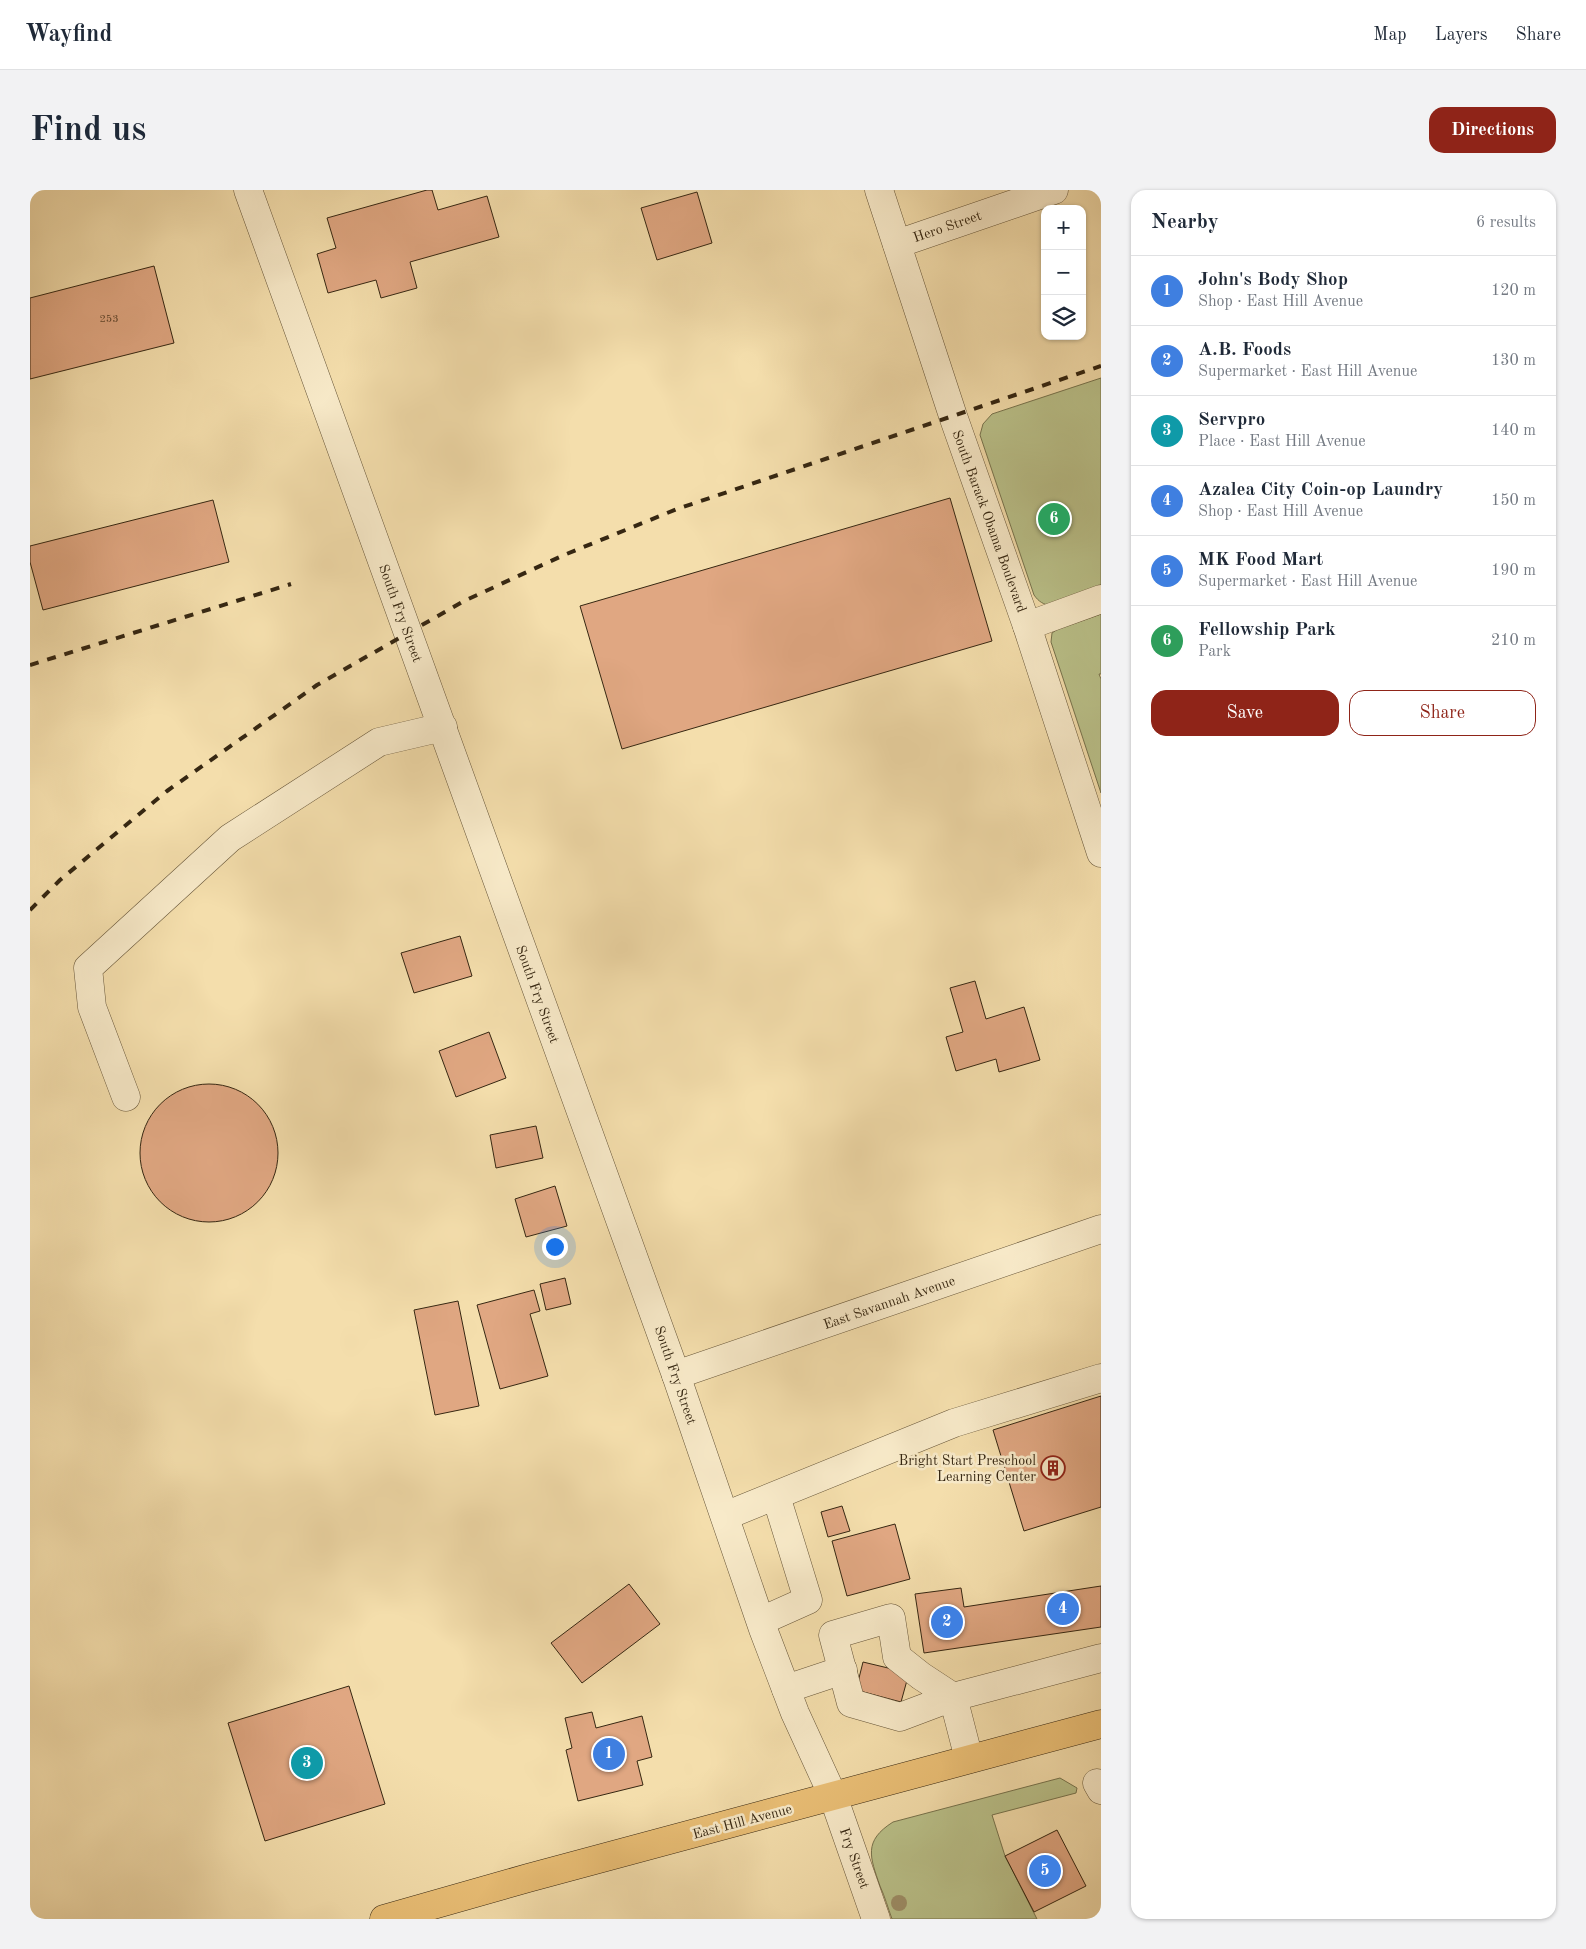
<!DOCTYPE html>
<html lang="en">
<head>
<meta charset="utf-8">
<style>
  :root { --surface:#fff; --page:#f2f2f3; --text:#1f2937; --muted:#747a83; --line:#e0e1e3; --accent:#8f2418 }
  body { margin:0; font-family:"Old Standard TT",serif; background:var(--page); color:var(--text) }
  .controls { position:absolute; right:15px; top:15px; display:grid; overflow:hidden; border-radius:10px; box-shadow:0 1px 4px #0004 }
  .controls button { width:45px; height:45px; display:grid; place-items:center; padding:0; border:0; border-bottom:1px solid var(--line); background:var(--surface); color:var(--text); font:25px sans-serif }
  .you { position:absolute; left:524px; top:1056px; width:18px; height:18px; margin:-12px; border:4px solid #fff; border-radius:50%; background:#1a73e8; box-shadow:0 0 0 8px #1a73e833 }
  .badge { display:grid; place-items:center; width:32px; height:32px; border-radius:50%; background:var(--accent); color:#fff; font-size:16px; font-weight:700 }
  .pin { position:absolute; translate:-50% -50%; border:2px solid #fff; box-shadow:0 1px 5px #0006 }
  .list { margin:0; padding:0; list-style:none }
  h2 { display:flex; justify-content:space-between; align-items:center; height:65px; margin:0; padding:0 20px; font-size:21px }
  h2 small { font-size:16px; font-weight:400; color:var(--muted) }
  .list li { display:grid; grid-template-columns:32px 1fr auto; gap:15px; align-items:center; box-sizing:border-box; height:70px; padding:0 20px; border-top:1px solid var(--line) }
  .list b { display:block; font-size:19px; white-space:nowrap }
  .list p { margin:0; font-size:16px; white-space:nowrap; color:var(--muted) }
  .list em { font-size:16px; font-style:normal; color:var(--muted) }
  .actions { display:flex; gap:10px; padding:15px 20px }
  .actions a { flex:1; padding:11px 0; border:1px solid var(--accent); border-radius:15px; text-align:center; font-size:18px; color:var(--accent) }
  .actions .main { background:var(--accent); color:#fff }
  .icon { flex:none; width:28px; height:28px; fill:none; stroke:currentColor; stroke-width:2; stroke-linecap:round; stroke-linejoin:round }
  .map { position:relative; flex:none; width:1071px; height:1729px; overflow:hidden; border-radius:15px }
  header { display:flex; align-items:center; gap:30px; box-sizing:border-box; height:70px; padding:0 25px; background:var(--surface); border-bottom:1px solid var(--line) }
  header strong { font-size:24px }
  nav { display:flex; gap:28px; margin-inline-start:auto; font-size:18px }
  .intro { display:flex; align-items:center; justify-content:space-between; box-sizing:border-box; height:120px; padding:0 30px }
  h1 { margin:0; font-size:35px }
  .button { padding:12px 22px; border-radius:15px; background:var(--accent); color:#fff; font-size:18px; font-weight:700 }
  main { display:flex; gap:30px; padding:0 30px }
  aside { flex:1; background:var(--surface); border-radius:15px; box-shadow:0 1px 4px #0004 }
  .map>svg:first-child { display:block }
  .green { fill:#bac18a; stroke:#78744e }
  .building { fill:#e0a782; stroke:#362712 }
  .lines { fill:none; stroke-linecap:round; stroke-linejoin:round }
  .minor-casing { stroke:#665538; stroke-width:29 }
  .highway-casing { stroke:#362712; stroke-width:29 }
  .minor { stroke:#f8eac9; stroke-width:28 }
  .highway { stroke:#eabf76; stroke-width:28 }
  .rail { stroke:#362712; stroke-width:4; stroke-dasharray:9 9; stroke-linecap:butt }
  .tree { fill:#9e8f68 }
  .labels { text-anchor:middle; stroke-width:5; stroke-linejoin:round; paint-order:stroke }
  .number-label { font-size:11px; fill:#60472e }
  .street-label { font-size:14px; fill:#362712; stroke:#f8eac9 }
  .poi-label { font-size:14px; fill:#362712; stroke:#f8eac9; text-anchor:end }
</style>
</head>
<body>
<header>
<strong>Wayfind</strong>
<nav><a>Map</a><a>Layers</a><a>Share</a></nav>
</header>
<div class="intro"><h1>Find us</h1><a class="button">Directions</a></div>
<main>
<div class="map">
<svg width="1071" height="1729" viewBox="0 0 1071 1729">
  <rect width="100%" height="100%" fill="#f4deac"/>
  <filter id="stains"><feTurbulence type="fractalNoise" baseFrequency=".004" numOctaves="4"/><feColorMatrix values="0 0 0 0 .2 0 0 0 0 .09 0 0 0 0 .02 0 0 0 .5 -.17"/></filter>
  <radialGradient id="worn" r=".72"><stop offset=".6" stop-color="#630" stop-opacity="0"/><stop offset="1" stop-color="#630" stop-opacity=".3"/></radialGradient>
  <g class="green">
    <path d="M1071,188V397L1021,416C1013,414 1009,412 1004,405L950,245L953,234L962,224Z"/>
    <path d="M1071,424V484H1069L1071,489V603L1021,452L1022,443L1028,439Z"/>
    <path d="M1030,1588L1047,1598L1046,1603L962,1625L975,1666L1007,1729H862C858,1718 855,1707 850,1696C840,1667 833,1651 863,1632Z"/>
  </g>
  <g class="building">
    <path d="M397,0H402L408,20L457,6L469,47L380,72L387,98L351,108L346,90L298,103L287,64L306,58L297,28Z"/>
    <path d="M667,2L682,53L627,70L611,18Z"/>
    <path d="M124,76L144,153L0,189V108Z"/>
    <path d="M920,308L962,451L592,559L550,416Z"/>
    <path d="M183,310L199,372L13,420L0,372V356Z"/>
    <path d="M430,746L442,786L384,803L371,763Z"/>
    <path d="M945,791L956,829L994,817L1010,870L969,882L966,869L926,881L916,847L933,842L920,798Z"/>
    <path d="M459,842L476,888L426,907L409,861Z"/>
    <circle cx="179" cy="963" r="69"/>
    <path d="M506,936L513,968L466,978L460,945Z"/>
    <path d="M525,996L537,1036L496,1047L485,1009Z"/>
    <path d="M535,1088L541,1114L516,1120L510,1094Z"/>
    <path d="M504,1100L510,1121L500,1124L518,1186L470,1199L447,1115Z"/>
    <path d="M428,1111L449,1216L405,1225L384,1120Z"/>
    <path d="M1071,1206V1317L994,1341L963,1240Z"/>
    <path d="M812,1316L820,1341L798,1347L791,1322Z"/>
    <path d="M865,1334L880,1389L817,1406L802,1351Z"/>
    <path d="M599,1394L630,1434L552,1493L521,1453Z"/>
    <path d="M1071,1396V1437L894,1463L885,1404L931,1398L934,1417Z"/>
    <path d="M833,1472L879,1483L871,1512L826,1500Z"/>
    <path d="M319,1496L355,1614L235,1651L198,1533Z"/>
    <path d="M562,1522L566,1538L612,1526L622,1567L607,1571L613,1595L548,1611L536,1560L542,1558L535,1528Z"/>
    <path d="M1027,1640L1056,1696L1004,1722L975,1666Z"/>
  </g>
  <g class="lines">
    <g class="minor-casing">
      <g id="minor">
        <path d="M218,0L646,1185L733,1439L765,1523L803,1606L846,1729"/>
        <path d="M849,0L923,226L997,436L1071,663"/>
        <path d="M867,54L1024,0"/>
        <path d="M997,436L1071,409"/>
        <path d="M96,907L62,817L58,778L200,648L349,552L413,537"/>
        <path d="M646,1185L1071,1039"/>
        <path d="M695,1326L924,1233L1071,1188"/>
        <path d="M731,1431L778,1410L746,1306"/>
        <path d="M756,1499L813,1480"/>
        <path d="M939,1569L923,1507L891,1486L867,1467L861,1428L803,1445L821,1513L870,1527L923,1507L1071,1468"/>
        <path d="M1067,1593L1071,1600"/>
      </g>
    </g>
    <g class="highway-casing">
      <path id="highway" d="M354,1729L498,1688L1071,1534"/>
    </g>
    <use href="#minor" class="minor"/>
    <use href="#highway" class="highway"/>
    <g class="rail">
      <path d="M0,475L261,394"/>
      <path d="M0,720L30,690L137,601L287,495L434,411L534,365L647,319L1071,176"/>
    </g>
  </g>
  <circle class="tree" cx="869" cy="1713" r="8"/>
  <defs>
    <g id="building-ring" transform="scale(1.25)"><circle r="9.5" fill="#f8eac9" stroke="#8f2418" stroke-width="1.5"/><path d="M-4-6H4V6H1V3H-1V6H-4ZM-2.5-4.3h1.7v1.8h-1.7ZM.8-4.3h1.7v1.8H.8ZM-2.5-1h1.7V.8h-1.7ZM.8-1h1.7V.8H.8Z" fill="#8f2418"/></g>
  </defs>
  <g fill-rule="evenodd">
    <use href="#building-ring" x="1023" y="1278"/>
  </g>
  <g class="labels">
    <g class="number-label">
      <text x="79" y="132">253</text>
    </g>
    <g class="street-label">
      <text transform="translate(917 36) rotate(-19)" y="5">Hero Street</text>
      <text transform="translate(960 331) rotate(70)" y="5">South Barack Obama Boulevard</text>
      <text transform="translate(371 423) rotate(70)" y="5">South Fry Street</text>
      <text transform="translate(508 804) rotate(70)" y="5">South Fry Street</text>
      <text transform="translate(859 1112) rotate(-19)" y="5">East Savannah Avenue</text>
      <text transform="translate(646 1185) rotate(71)" y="5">South Fry Street</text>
      <text transform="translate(712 1631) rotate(-15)" y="5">East Hill Avenue</text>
      <text transform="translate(825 1668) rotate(70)" y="5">Fry Street</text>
    </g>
    <g class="poi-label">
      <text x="1006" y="1275">Bright Start Preschool<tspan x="1006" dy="16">Learning Center</tspan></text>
    </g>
  </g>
  <rect width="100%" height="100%" filter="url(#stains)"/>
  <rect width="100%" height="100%" fill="url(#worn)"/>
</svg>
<div class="controls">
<button>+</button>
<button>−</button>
<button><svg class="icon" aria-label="layers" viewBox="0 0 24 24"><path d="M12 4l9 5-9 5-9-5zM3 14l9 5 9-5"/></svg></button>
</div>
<div class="you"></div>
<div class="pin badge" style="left:579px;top:1564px;background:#3f7fe0">1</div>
<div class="pin badge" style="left:917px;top:1432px;background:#3f7fe0">2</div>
<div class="pin badge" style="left:277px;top:1573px;background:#0f9aa8">3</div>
<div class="pin badge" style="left:1033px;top:1419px;background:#3f7fe0">4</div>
<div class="pin badge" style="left:1015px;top:1681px;background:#3f7fe0">5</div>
<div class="pin badge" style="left:1024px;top:329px;background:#2e9e5b">6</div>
</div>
<aside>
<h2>Nearby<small>6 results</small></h2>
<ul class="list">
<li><span class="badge" style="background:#3f7fe0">1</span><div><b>John's Body Shop</b><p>Shop · East Hill Avenue</p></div><em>120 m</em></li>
<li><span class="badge" style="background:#3f7fe0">2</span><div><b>A.B. Foods</b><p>Supermarket · East Hill Avenue</p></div><em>130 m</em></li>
<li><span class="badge" style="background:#0f9aa8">3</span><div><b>Servpro</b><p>Place · East Hill Avenue</p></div><em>140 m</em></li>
<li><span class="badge" style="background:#3f7fe0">4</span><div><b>Azalea City Coin-op Laundry</b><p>Shop · East Hill Avenue</p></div><em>150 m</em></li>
<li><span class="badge" style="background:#3f7fe0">5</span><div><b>MK Food Mart</b><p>Supermarket · East Hill Avenue</p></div><em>190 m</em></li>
<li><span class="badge" style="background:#2e9e5b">6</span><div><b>Fellowship Park</b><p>Park</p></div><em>210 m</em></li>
</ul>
<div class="actions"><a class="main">Save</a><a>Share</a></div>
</aside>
</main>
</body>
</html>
